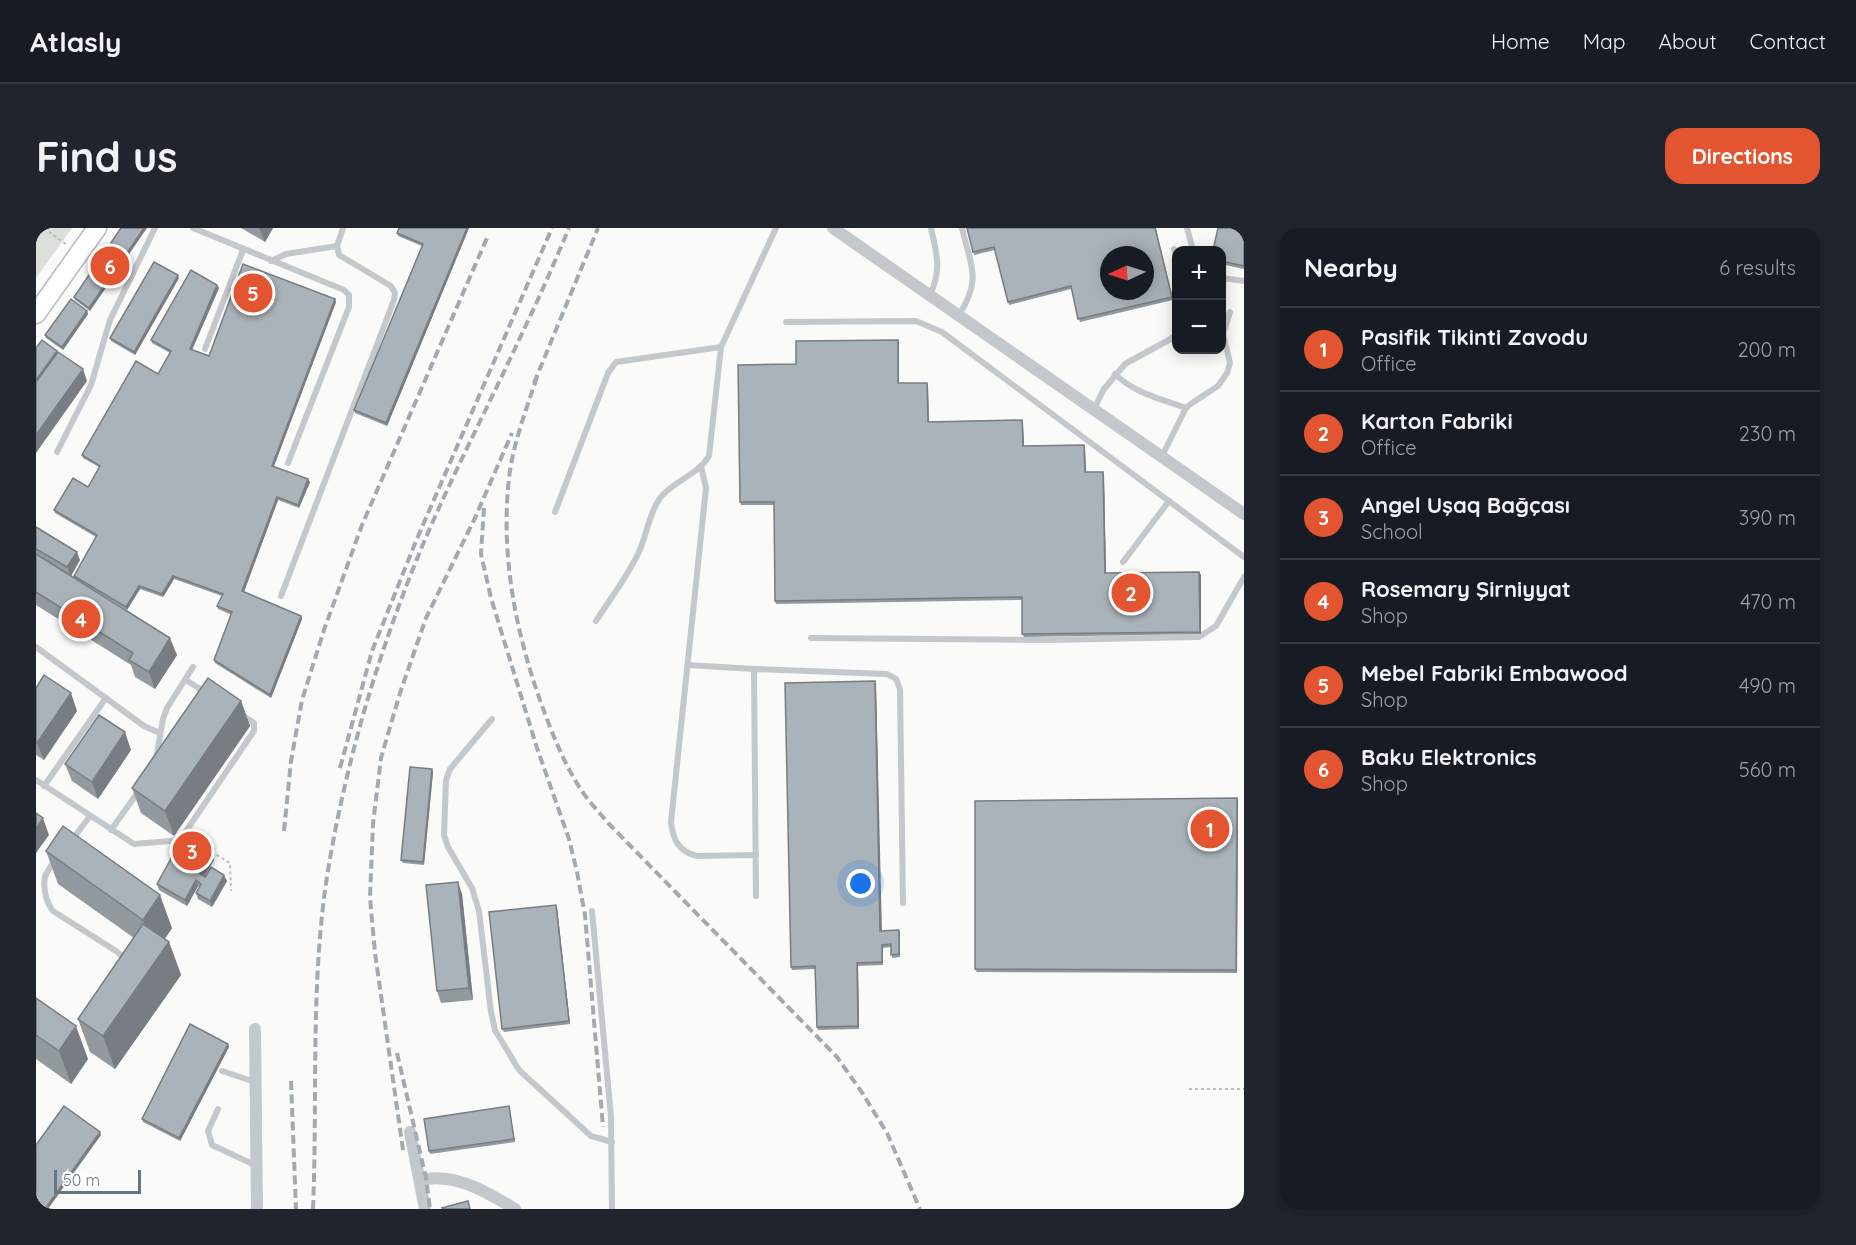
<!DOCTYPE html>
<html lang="en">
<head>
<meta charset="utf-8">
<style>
  :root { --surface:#171b24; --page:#20242c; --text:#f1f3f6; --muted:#9ea1a6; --line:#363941; --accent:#e25530 }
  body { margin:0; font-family:Quicksand,sans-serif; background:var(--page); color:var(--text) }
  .controls { position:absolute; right:18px; top:18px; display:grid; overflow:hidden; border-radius:12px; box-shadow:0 3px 15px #0003 }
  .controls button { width:54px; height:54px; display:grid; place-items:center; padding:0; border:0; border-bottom:2px solid var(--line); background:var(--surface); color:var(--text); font:30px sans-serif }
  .compass { position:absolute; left:1064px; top:18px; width:54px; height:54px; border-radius:50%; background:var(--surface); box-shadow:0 3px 15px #0003; rotate:266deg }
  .scale { position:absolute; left:18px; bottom:15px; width:87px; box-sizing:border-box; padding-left:6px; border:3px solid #657683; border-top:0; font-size:16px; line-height:21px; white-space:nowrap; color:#657683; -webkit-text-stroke:4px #fff; paint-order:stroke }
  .you { position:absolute; left:825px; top:656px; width:21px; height:21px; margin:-15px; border:4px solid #fff; border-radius:50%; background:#1a73e8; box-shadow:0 0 0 9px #1a73e833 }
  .badge { display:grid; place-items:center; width:39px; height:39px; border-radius:50%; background:var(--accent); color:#fff; font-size:20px; font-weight:700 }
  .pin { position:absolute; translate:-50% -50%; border:3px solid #fff; box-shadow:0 2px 6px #0006 }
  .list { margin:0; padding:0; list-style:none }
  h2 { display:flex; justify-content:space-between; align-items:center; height:78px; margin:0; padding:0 24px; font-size:26px }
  h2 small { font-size:20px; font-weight:400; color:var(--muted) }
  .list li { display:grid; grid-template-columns:39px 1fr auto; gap:18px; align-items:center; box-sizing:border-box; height:84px; padding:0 24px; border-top:2px solid var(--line) }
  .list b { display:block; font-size:22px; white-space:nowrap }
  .list p { margin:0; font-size:20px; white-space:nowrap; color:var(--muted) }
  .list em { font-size:20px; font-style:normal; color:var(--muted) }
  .map { position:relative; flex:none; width:1208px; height:981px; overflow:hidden; border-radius:18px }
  header { display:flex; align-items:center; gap:36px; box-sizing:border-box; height:84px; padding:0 30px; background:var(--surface); border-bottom:2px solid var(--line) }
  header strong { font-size:28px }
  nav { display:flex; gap:33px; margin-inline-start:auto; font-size:21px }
  .intro { display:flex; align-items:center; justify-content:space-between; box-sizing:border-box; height:144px; padding:0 36px }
  h1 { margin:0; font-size:42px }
  .button { padding:15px 27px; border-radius:18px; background:var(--accent); color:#fff; font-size:21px; font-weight:700 }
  main { display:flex; gap:36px; padding:0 36px }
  aside { flex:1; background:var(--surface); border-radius:18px; box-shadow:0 3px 15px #0003 }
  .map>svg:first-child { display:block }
  .green { fill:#dadfd7 }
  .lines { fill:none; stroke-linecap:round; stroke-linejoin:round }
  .secondary-casing { stroke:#b3babf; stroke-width:21 }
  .path { stroke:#bbbfc2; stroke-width:2; stroke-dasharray:3 3; stroke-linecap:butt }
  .lane { stroke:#c3c8cc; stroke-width:6 }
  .street { stroke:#c3c8cc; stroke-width:12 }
  .secondary { stroke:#fff; stroke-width:18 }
  .rail { stroke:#a2aab0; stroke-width:4; stroke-dasharray:9 4.5; stroke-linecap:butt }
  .wall { fill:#929a9f }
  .shaded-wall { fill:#777d82 }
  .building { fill:#aab3b9; stroke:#777d82; stroke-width:1.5; fill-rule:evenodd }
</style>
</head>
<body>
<header>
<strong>Atlasly</strong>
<nav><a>Home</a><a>Map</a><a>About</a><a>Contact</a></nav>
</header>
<div class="intro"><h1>Find us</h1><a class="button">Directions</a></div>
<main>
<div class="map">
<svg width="1208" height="981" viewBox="0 0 1208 981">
  <rect width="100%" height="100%" fill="#fafaf8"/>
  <path class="green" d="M0,0H36L0,50Z"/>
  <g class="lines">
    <g class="secondary-casing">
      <path id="secondary" d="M0,86L61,0"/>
    </g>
    <g class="path">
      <path d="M8,0L31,17"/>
      <path d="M155,611L194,635L195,663"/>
      <path d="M1153,861H1208"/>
    </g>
    <g class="lane">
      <path d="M157,0L308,62L313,67V79L252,235"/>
      <path d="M1151,0L1157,22"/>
      <path d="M1138,21L1140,27"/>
      <path d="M235,33L250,26L301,18"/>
      <path d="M1186,50L1208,53"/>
      <path d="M894,67C906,40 901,28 895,0"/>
      <path d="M923,87C946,51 935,39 926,0"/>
      <path d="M750,94L880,93L906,104L1208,329"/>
      <path d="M169,121L207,22"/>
      <path d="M1079,146C1098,165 1125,171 1150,180"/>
      <path d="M1058,181L1068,161L1089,136L1140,108"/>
      <path d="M21,224L55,157L74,92L119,0"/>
      <path d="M1126,228L1150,180L1156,175L1182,158L1191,145L1194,135L1187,106L1194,84"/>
      <path d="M665,238L670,260L635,594C637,612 643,624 661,628L720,627"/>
      <path d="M519,284L572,145L580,134L685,119"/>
      <path d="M1087,334L1133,273"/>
      <path d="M245,368L358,72L359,65L355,58L303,27L301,18L307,0"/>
      <path d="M560,393C574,371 591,349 602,326C611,308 612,287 624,270C637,253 662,247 673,228L685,119L740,0"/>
      <path d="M775,410L1013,412L1163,409L1180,398L1208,349"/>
      <path d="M0,419L108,498L124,505"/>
      <path d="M652,437L718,441"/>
      <path d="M150,452L169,464"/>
      <path d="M456,491L414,541L410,552L408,607L412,619L436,660L443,683L455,784L459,802L483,842L555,908L576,914"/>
      <path d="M120,531L127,491L131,480L157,439"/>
      <path d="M0,552L98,616L135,613L141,611L148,606L218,503V495L206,487"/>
      <path d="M8,558L70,470"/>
      <path d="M75,602L102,564"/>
      <path d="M36,612L54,588"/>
      <path d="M20,631C8,647 6,650 10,669C12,675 13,678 17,683L80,723L86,728L87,733"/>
      <path d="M720,668L718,441L851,446L860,451L864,461L867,675"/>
      <path d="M556,683L575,889L576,981"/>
      <path d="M186,843L219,854"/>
      <path d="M182,881L172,903L176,917L219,937"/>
    </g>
    <g class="street">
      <path d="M797,0L1208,286"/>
      <path d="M219,801L221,981"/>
      <path d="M374,904L389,981"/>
      <path d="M384,952C419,944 451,964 479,981"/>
    </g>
    <use href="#secondary" class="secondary"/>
    <g class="rail">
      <path d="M501,149C490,182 477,216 473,250C464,331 481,411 509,486C519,512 529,537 544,560C552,573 563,584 573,596L801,829L825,863L851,905L884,981"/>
      <path d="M498,155L562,0"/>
      <path d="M448,280L445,326L455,370L501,520L533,611L541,644L549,687L567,899"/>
      <path d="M304,540L336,423L380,313L516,0"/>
      <path d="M248,603L255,533L266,472L288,402L326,297L451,10"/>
      <path d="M361,825L390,950L394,981"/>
      <path d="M255,853L260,981"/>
      <path d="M367,922L339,725L334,670L337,596L345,530L364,465L390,390L439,290L476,205"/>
      <path d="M277,981C282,862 273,743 295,625C314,519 346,414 388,314C419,241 456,171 489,99C505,66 519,33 533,0"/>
    </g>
  </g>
  <g class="wall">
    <path d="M85,0L54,83L39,72L38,69Z"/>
    <path d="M205,0H237L229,14Z"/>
    <path d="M363,0H433L351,198L319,185L318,182L386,18L362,8L361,5Z"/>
    <path d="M931,0H1120L1137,72L1044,94L1035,61L973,77L959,22L938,27Z"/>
    <path d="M1208,0V41L1185,36V22Z"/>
    <path d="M143,50L99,127L75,113L74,110Z"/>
    <path d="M181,57L183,60L156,122L173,128L299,71L300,74L237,238L274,254L263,280L242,272L208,364L265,388L266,391L235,470L179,435L178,432L196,387L182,381L181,378L186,368L138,351L127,369L104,361L91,382L41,351L141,427L119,461L99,449L95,437L0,377V299L44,332L35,348L39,351L38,348L60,309L19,285L18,282L52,259L63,239L47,230L46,227L122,146L134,125L116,115L115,112Z"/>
    <path d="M51,83L52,86L27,122L10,110L9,107Z"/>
    <path d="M862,112L863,115V155H891L892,158L893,194L986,192L987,195L988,218L1049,220L1050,244H1067L1068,247L1070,345L1163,344L1165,347V406L988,409L986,406V372L740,376L739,373L738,277H705L704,274L760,136Z"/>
    <path d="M840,456L845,703L863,702L864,705V729L856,730L855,719L847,720V737L822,738L823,801L782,802L781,799L779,741L756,742L755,739Z"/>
    <path d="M0,460L41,483L8,532L0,527Z"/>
    <path d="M205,473L214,498L138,608L105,585L96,560Z"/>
    <path d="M95,522L62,571L36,553L29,536Z"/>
    <path d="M397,544L388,637L367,635L365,632Z"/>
    <path d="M1202,573L1201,745L941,744L939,741Z"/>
    <path d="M10,623L136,700L129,711L133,714L145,747L79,841L54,824L42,791L98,710L22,656Z"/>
    <path d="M178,632L168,648L191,653L176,679L162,671L160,665L163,659L162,658L151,678L123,662L121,656Z"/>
    <path d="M426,666L437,772L405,775L401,763Z"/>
    <path d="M521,680L534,796L468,804L466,801Z"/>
    <path d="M0,770L52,831L35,856L0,831Z"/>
    <path d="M193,819L144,913L107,894L106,891Z"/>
    <path d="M473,878L479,914L394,926L393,923Z"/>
  </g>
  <g class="shaded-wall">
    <path d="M108,0H111L54,83L53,80Z"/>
    <path d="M223,0H237L229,14Z"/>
    <path d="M431,0H433L351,198L350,195Z"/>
    <path d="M142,47L143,50L99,127L98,124Z"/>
    <path d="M181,57L183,60L155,124L154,121Z"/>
    <path d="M299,71L300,74L237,241L236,238Z"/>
    <path d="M51,83L52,86L27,122L26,119Z"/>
    <path d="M862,112L863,115V158L862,155Z"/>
    <path d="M21,123L22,126L0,157V152Z"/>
    <path d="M47,141L51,153L0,225V207Z"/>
    <path d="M891,155L892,158L893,197L892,194Z"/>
    <path d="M986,192L987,195L988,221L987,218Z"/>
    <path d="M1048,217L1049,220L1050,247L1049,244Z"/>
    <path d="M1067,244L1068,247L1070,348L1069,345Z"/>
    <path d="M272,251L274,254L263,280L262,277Z"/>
    <path d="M241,269L242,272L207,366L206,363Z"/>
    <path d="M41,324L44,332L35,348L31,339Z"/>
    <path d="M1163,344L1165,347V406L1164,404Z"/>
    <path d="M137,348L138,351L127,369L126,366Z"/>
    <path d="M103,358L104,361L91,382L90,379Z"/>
    <path d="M265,388L266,391L235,470L234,467Z"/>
    <path d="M134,410L141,427L119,461L113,444Z"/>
    <path d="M839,453L840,456L846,706L844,703Z"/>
    <path d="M35,465L41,483L8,532L1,515Z"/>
    <path d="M205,473L214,498L138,608L129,583Z"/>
    <path d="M89,504L95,522L62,571L56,554Z"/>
    <path d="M396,541L397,544L388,637L387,634Z"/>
    <path d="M1201,570L1202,573L1201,745L1200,742Z"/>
    <path d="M7,590L13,607L0,625V600Z"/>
    <path d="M175,626L178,632L166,652L164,646Z"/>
    <path d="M188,647L191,653L176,679L174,673Z"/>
    <path d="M160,652L162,658L151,678L149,672Z"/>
    <path d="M422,654L426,666L437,772L433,760Z"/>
    <path d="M124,667L136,700L119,724L107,692Z"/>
    <path d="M520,677L521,680L534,796L533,793Z"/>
    <path d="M863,702L864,705V729L863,726Z"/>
    <path d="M133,714L145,747L79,841L67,808Z"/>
    <path d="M821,735L822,738L823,801L822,798Z"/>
    <path d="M40,798L52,831L35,856L23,823Z"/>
    <path d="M192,816L193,819L144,913L143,910Z"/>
    <path d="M64,904L65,907L12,981H9Z"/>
  </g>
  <g class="building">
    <path d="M85,0H108L53,80L38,69Z"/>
    <path d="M363,0H431L350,195L318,182L387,16L361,5Z"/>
    <path d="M931,0H1119L1136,69L1042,91L1035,58L972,74L958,19L937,24ZM1073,27H1109V63H1073Z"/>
    <path d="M1182,0H1208V38L1185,33V22H1177Z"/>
    <path d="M118,34L142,47L98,124L74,110Z"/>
    <path d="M207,36L299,71L236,238L272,251L262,277L241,269L206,363L265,388L234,467L178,432L196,384L181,378L187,366L137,348L126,366L103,358L90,379L38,348L61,307L18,282L37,250L52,259L64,238L46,227L100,133L122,146L135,123L115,112L155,42L181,57L154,121L173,128Z"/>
    <path d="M35,71L51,83L26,119L9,107Z"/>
    <path d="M6,112L21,123L0,152V120Z"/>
    <path d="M862,112V155H891L892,194L986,192L987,218L1048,217L1049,244H1067L1069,345L1163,344L1164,404L986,406V369L739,373L738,274H704L702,137L760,136V113Z"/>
    <path d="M22,124L47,141L0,207V154Z"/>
    <path d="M0,299L41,324L31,339L0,321Z"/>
    <path d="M0,326L134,410L113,444L93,432L97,425L0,364Z"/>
    <path d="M8,447L35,465L1,515L0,514V460Z"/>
    <path d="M172,450L205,473L129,583L96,560Z"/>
    <path d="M839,453L844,703L863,702V726L855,727V716L846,717V734L821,735L822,798L781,799L779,738L755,739L749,455Z"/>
    <path d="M63,487L89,504L56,554L29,536Z"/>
    <path d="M374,539L396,541L387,634L365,632Z"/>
    <path d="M1201,570L1200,742L939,741V573Z"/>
    <path d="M0,585L7,590L0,600Z"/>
    <path d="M27,598L124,667L107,692L10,623Z"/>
    <path d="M147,609L175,626L164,646L169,649L175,639L188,647L174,673L160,665L165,656L160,652L149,672L121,656Z"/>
    <path d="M422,654L433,760L401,763L390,657Z"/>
    <path d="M520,677L533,793L466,801L453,684Z"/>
    <path d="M107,696L133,714L67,808L42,791Z"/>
    <path d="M0,770L40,798L23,823L0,807Z"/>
    <path d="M154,796L192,816L143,910L106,891Z"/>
    <path d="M28,878L64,904L9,981H0V917Z"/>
    <path d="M473,878L478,911L393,923L388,891Z"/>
    <path d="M432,973L434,981H407L406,980Z"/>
  </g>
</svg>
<div class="controls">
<button>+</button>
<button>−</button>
</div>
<svg class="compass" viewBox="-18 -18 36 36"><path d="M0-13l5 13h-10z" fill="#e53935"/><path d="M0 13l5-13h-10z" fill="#9ea1a6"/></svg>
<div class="scale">50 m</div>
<div class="you"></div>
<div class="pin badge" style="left:1174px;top:601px">1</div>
<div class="pin badge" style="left:1095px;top:365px">2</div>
<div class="pin badge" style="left:156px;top:623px">3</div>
<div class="pin badge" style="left:45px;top:391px">4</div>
<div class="pin badge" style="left:217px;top:65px">5</div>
<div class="pin badge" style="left:74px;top:38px">6</div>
</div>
<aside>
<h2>Nearby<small>6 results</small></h2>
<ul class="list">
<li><span class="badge">1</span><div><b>Pasifik Tikinti Zavodu</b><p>Office</p></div><em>200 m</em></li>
<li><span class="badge">2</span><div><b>Karton Fabriki</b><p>Office</p></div><em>230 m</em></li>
<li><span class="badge">3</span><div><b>Angel Uşaq Bağçası</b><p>School</p></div><em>390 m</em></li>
<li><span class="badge">4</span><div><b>Rosemary Şirniyyat</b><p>Shop</p></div><em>470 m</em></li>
<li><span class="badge">5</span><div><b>Mebel Fabriki Embawood</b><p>Shop</p></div><em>490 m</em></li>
<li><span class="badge">6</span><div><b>Baku Elektronics</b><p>Shop</p></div><em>560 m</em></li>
</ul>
</aside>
</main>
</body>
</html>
